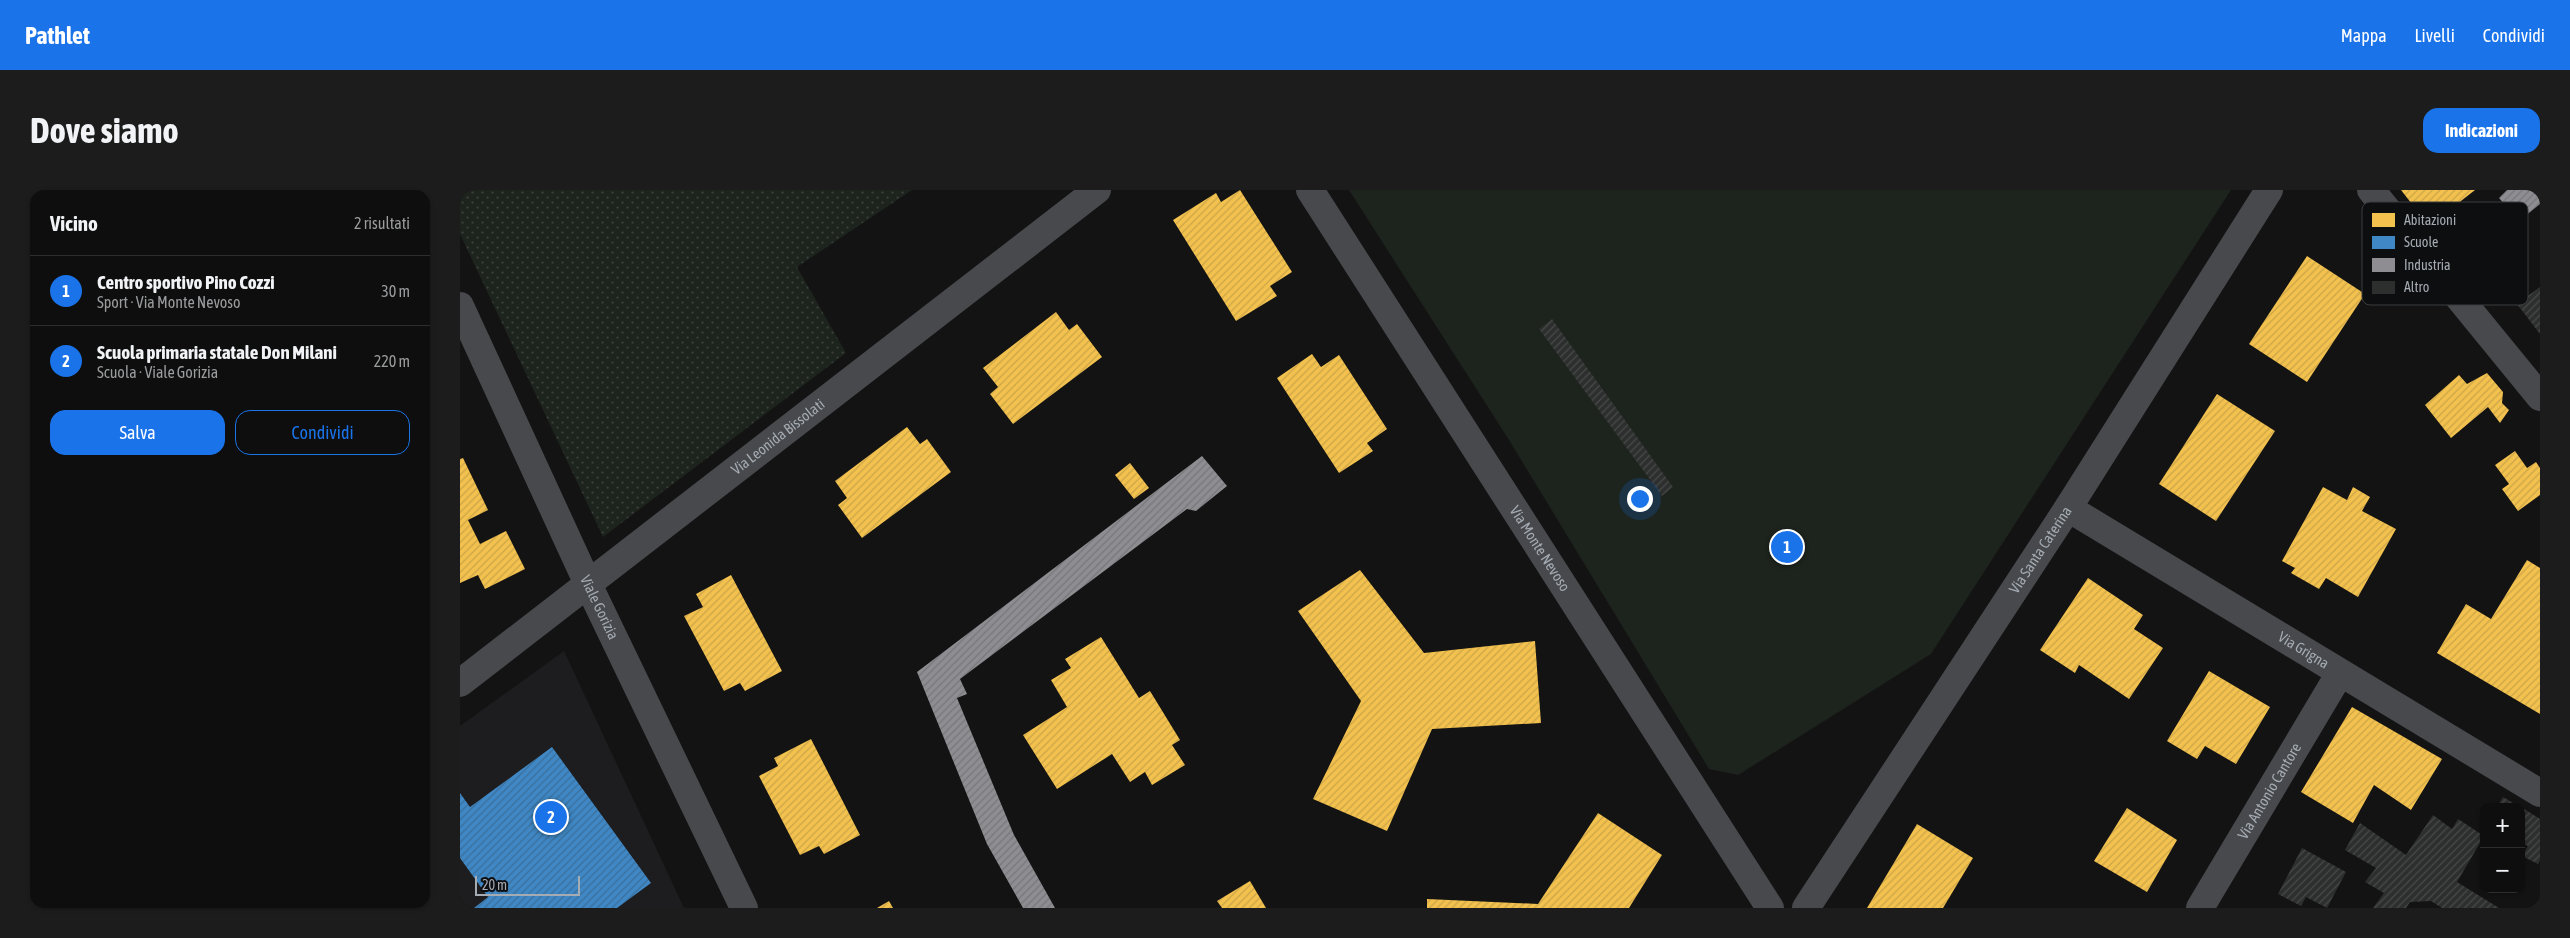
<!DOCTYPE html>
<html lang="it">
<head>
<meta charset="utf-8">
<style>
  :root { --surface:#0e0e0e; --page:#1c1c1c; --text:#f1f3f6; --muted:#9b9c9e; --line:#2e2e2e; --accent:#1a73e8 }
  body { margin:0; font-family:"Asap Condensed",sans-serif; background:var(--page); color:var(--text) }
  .controls { position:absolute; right:15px; bottom:15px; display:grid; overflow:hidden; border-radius:10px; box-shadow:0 1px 4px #0004 }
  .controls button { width:45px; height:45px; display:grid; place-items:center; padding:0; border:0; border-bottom:1px solid var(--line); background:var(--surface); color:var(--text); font:25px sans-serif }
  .scale { position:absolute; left:15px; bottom:12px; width:105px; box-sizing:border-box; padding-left:5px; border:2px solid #a5abb3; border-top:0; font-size:14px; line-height:18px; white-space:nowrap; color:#a5abb3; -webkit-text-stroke:4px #0d0e0f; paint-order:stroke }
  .you { position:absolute; left:1179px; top:308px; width:18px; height:18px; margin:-12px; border:4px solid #fff; border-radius:50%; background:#1a73e8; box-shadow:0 0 0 8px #1a73e833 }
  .badge { display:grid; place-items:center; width:32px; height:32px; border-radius:50%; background:var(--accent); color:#fff; font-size:16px; font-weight:700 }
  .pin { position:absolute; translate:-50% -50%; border:2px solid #fff; box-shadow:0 1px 5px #0006 }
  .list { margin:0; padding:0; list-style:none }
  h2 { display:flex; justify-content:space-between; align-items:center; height:65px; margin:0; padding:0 20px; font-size:21px }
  h2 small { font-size:16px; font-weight:400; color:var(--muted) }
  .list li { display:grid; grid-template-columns:32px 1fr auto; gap:15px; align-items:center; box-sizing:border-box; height:70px; padding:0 20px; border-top:1px solid var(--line) }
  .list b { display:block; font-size:19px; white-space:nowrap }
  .list p { margin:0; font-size:16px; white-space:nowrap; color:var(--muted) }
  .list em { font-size:16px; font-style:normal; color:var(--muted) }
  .actions { display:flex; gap:10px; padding:15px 20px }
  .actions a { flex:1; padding:11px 0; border:1px solid var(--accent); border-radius:15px; text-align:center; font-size:18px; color:var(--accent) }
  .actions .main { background:var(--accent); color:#fff }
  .map { position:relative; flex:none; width:2080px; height:718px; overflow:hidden; border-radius:15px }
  header { display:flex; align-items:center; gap:30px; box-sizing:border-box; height:70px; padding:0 25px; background:var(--accent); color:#fff }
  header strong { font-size:24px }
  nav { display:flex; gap:28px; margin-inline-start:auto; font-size:18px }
  .intro { display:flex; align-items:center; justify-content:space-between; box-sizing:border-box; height:120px; padding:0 30px }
  h1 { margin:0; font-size:35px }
  .button { padding:12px 22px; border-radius:15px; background:var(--accent); color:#fff; font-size:18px; font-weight:700 }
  main { display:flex; gap:30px; padding:0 30px }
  aside { flex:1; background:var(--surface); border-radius:15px; box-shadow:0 1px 4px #0004 }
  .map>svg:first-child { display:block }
  .built { fill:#1d1d1f }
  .grass { fill:url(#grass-dots) }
  .pitch { fill:#1d231d }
  .homes { fill:url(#homes-hatch) }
  .schools { fill:url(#schools-hatch) }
  .industry { fill:url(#industry-hatch) }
  .building { fill:url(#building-hatch) }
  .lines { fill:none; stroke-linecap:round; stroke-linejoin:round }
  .minor { stroke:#47494c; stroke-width:28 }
  .labels { text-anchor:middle; stroke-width:5; stroke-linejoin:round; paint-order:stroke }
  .street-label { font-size:15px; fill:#a5abb3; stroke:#0d0e0f }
  .key { fill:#0d0e0f; stroke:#3b3d40; stroke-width:1 }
  .key-label { font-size:14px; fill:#a5abb3 }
</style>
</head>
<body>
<header>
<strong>Pathlet</strong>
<nav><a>Mappa</a><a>Livelli</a><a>Condividi</a></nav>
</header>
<div class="intro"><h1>Dove siamo</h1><a class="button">Indicazioni</a></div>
<main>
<aside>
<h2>Vicino<small>2 risultati</small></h2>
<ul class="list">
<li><span class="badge">1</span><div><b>Centro sportivo Pino Cozzi</b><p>Sport · Via Monte Nevoso</p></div><em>30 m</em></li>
<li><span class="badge">2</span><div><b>Scuola primaria statale Don Milani</b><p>Scuola · Viale Gorizia</p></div><em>220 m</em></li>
</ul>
<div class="actions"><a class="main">Salva</a><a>Condividi</a></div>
</aside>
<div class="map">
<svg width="2080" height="718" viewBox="0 0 2080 718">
  <defs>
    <pattern id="grass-dots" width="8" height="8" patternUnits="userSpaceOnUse" patternTransform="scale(1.25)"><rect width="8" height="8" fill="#1d231d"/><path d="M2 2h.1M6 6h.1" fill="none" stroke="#3b403b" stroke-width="1.8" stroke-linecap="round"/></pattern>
    <pattern id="homes-hatch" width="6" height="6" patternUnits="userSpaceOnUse" patternTransform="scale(1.25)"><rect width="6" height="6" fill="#f2c14e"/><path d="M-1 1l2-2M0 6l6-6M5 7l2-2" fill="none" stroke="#cca549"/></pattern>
    <pattern id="schools-hatch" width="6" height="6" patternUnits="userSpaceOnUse" patternTransform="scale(1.25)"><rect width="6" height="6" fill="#3f88c5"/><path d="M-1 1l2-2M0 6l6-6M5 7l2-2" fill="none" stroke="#3b6e9a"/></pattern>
    <pattern id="industry-hatch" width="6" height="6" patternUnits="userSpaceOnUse" patternTransform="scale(1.25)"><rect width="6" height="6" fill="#8d8d92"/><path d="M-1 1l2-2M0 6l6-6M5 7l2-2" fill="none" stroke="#76767b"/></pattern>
    <pattern id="building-hatch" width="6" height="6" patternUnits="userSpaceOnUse" patternTransform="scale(1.25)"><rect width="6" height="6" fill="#2d2e2e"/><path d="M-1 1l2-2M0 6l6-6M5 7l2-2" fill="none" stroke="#484a4a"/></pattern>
  </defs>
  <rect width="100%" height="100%" fill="#131313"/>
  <path class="built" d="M104,461L224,718H0V536Z"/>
  <path class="grass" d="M0,0H452L337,77L386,163L143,347L0,44Z"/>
  <path class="pitch" d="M889,0H1771L1471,464L1278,585L1249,579L1049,250Z"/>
  <g class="homes">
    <path d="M780,0L832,82L810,96L817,106L776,131L713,30L756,3L761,12Z"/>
    <path d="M1941,0H2015L1969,36Z"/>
    <path d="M1847,66L1905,104L1847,192L1789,154Z"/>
    <path d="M596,122L609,140L617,134L642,167L553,234L530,204L538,197L523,178Z"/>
    <path d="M852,164L861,177L879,165L927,239L907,253L913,261L879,283L817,188Z"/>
    <path d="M2027,183L2043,202L2042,213L2049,220L2040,233L2028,217L1991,248L1965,215L1999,185L2007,194Z"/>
    <path d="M1757,204L1815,241L1756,331L1699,294Z"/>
    <path d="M447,237L460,254L467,249L491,282L402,348L378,315L387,308L375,291Z"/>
    <path d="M2055,261L2067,278L2076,272L2080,278V305L2058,321L2042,299L2049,294L2035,275Z"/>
    <path d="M3,268L28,320L8,330L20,354L46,341L65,379L25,399L18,385L0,393V269Z"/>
    <path d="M670,273L689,298L674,309L655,285Z"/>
    <path d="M1863,297L1887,310L1893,297L1910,307L1902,321L1936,339L1898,407L1866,388L1859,399L1831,383L1835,378L1822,371Z"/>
    <path d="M2067,370L2080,378V524L1977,463L2006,414L2031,429Z"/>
    <path d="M900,380L964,463L1075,451L1081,533L972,539L927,641L853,609L901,511L838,421Z"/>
    <path d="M271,385L322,481L285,501L280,493L264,501L224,426L243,417L236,404Z"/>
    <path d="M1628,388L1683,425L1674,439L1703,458L1669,509L1619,475L1615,483L1580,460Z"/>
    <path d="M641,447L679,508L690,501L720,550L712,555L725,575L692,595L685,582L670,592L652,564L597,599L563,545L607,517L591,490L611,478L605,469Z"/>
    <path d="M1749,481L1810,517L1776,574L1745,556L1737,569L1707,551Z"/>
    <path d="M1892,517L1982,569L1951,620L1914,595L1893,633L1841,602Z"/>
    <path d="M351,549L400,645L364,664L359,656L340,665L299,586L318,576L314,568Z"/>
    <path d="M1667,618L1717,650L1687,702L1634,671Z"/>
    <path d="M1138,623L1202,665L1169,718H967V709L1078,714Z"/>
    <path d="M1457,634L1513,668L1483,718H1407Z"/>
    <path d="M790,691L806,718H762L757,711Z"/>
    <path d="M429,711L433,718H417Z"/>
  </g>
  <path class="schools" d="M92,557L191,693L157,718H14L28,707L0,668V603L10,617Z"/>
  <g class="industry">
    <path d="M2047,0H2076L2080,4V14L2059,31L2039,8Z"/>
    <path d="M742,266L767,296L736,321L727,319L500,489L507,504L497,508L554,645L595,718H563L527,654L457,482Z"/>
  </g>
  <g class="building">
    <path d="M2080,97V144L2057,114Z"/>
    <path d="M1092,129L1213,297L1202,306L1079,139Z"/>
    <path d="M2043,607L2060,617H2037Z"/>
    <path d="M2061,617L2080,629V670L2078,674L2062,666L2068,656L2061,653Z"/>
    <path d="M1973,625L1992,639L1998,629L2024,646L1997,692L2039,718H1982L1971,711L1950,712L1946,718H1913L1924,703L1905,692L1916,678L1885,660L1900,633L1946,665Z"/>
    <path d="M1842,658L1886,682L1867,718L1846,707L1841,716L1818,704Z"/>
  </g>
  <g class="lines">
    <g class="minor">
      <path id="s1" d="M850,0L1310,718"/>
      <path d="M1911,0L2080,207"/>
      <path id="s2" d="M0,116L128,394L284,718"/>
      <path id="s3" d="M1608,318L2080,603"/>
      <path id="s4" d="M0,493L637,0"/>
      <path id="s5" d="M1346,718L1608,318L1809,0"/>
      <path id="s6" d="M1740,718L1880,483"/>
    </g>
  </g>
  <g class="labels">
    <g class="street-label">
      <text dy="5" stroke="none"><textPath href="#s4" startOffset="402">Via Leonida Bissolati</textPath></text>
      <text dy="5" stroke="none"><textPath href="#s1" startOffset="426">Via Monte Nevoso</textPath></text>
      <text dy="5" stroke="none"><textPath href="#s5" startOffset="428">Via Santa Caterina</textPath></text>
      <text dy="5" stroke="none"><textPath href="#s2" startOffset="332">Viale Gorizia</textPath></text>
      <text dy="5" stroke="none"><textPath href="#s3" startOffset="275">Via Grigna</textPath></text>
      <text dy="5" stroke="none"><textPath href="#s6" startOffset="136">Via Antonio Cantore</textPath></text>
    </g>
  </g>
  <rect x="1902" y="12" width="166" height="103" rx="8" class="key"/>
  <rect x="1912" y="23" width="23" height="14" fill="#f2c14e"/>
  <rect x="1912" y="46" width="23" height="13" fill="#3f88c5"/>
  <rect x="1912" y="68" width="23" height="14" fill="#8d8d92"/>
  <rect x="1912" y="91" width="23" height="13" fill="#2d2e2e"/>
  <g class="key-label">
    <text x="1944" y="35">Abitazioni</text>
    <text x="1944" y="57">Scuole</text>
    <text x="1944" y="80">Industria</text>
    <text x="1944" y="102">Altro</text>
  </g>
</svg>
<div class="controls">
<button>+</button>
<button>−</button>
</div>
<div class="scale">20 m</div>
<div class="you"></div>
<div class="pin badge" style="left:1327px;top:357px">1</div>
<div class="pin badge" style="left:91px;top:627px">2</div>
</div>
</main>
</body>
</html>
